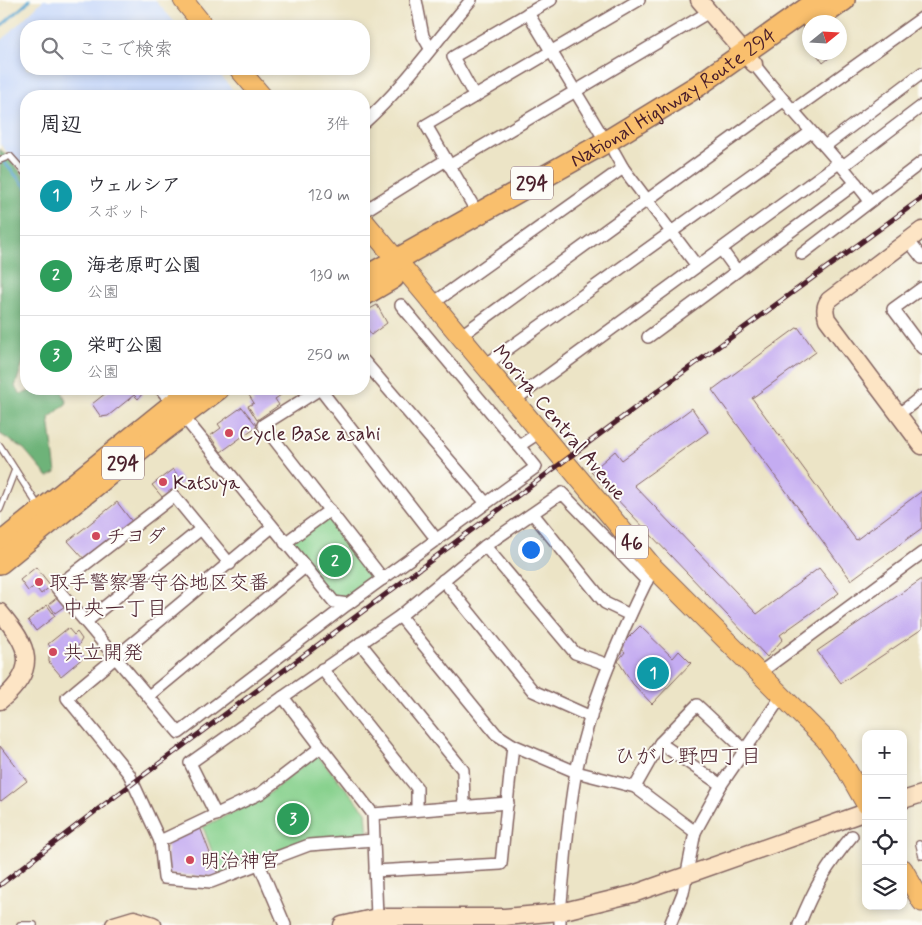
<!DOCTYPE html>
<html lang="ja">
<head>
<meta charset="utf-8">
<style>
  :root { --surface:#fff; --page:#f2f2f3; --text:#2b2b33; --muted:#7c7c81; --line:#e1e1e2; --accent:#d1495b }
  body { margin:0; font-family:Mynerve,"Klee One",sans-serif; background:var(--page); color:var(--text) }
  .controls { position:absolute; right:15px; bottom:15px; display:grid; overflow:hidden; border-radius:10px; box-shadow:0 2px 8px #0003 }
  .controls button { width:45px; height:45px; display:grid; place-items:center; padding:0; border:0; border-bottom:1px solid var(--line); background:var(--surface); color:var(--text); font:25px sans-serif }
  .compass { position:absolute; left:802px; top:15px; width:45px; height:45px; border-radius:50%; background:var(--surface); box-shadow:0 2px 8px #0003; rotate:72deg }
  .you { position:absolute; left:530px; top:549px; width:18px; height:18px; margin:-12px; border:4px solid #fff; border-radius:50%; background:#1a73e8; box-shadow:0 0 0 8px #1a73e833 }
  .badge { display:grid; place-items:center; width:32px; height:32px; border-radius:50%; background:var(--accent); color:#fff; font-size:16px; font-weight:700 }
  .pin { position:absolute; translate:-50% -50%; border:2px solid #fff; box-shadow:0 1px 5px #0006 }
  .list { margin:0; padding:0; list-style:none }
  h2 { display:flex; justify-content:space-between; align-items:center; height:65px; margin:0; padding:0 20px; font-size:21px }
  h2 small { font-size:16px; font-weight:400; color:var(--muted) }
  .list li { display:grid; grid-template-columns:32px 1fr auto; gap:15px; align-items:center; box-sizing:border-box; height:80px; padding:0 20px; border-top:1px solid var(--line) }
  .list b { display:block; font-size:19px; white-space:nowrap }
  .list p { margin:0; font-size:16px; white-space:nowrap; color:var(--muted) }
  .list em { font-size:16px; font-style:normal; color:var(--muted) }
  .icon { flex:none; width:28px; height:28px; fill:none; stroke:currentColor; stroke-width:2; stroke-linecap:round; stroke-linejoin:round }
  .map { position:relative; flex:none; width:922px; height:925px; overflow:hidden }
  .search { position:absolute; background:var(--surface); box-shadow:0 2px 8px #0003; left:20px; top:20px; width:350px; height:55px; display:flex; align-items:center; gap:12px; box-sizing:border-box; padding:0 18px; border-radius:20px; color:var(--muted); font-size:19px }
  .panel { position:absolute; background:var(--surface); box-shadow:0 2px 8px #0003; left:20px; top:90px; width:350px; height:305px; border-radius:20px }
  .map>svg:first-child { display:block }
  .built { fill:#ccdbf9 }
  .green { fill:#88d18e; stroke:#69785c }
  .forest { fill:#6eb379; stroke:#5c6952 }
  .lines { fill:none; stroke-linecap:round; stroke-linejoin:round }
  .stream { stroke:#55a2ce; stroke-width:3 }
  .building { fill:#c4acf1 }
  .lane-casing { stroke:#836461; stroke-width:8 }
  .street-casing { stroke:#836461; stroke-width:14 }
  .secondary-casing { stroke:#836461; stroke-width:19 }
  .primary-casing { stroke:#836461; stroke-width:21 }
  .highway-casing { stroke:#836461; stroke-width:24 }
  .lane { stroke:#fff; stroke-width:5.5 }
  .street { stroke:#fff; stroke-width:11 }
  .secondary { stroke:#fde5c5; stroke-width:16 }
  .primary { stroke:#f9bf6d; stroke-width:19 }
  .highway { stroke:#f9bf6d; stroke-width:21 }
  .rail-casing { stroke:#4a1f2b; stroke-width:5 }
  .rail { stroke:#fdfcf7; stroke-width:3; stroke-dasharray:9; stroke-linecap:butt }
  .poi-dot { fill:#d1495b; stroke:#fdfcf7; stroke-width:2 }
  .labels { text-anchor:middle; stroke-width:4; stroke-linejoin:round; paint-order:stroke }
  .shield { fill:#fdfcf7; stroke:#806168; stroke-width:1 }
  .shield-label { font-size:19px; font-weight:bold; fill:#4a1f2b }
  .street-label { font-size:20px; fill:#4a1f2b; stroke:#fdfcf7 }
  .poi-label { font-size:20px; fill:#4a1f2b; stroke:#fdfcf7; text-anchor:start }
  .neighbourhood-label { font-size:21px; fill:#4a1f2b; stroke:#fdfcf7 }
</style>
</head>
<body>
<div class="map">
<svg width="922" height="925" viewBox="0 0 922 925">
  <rect width="100%" height="100%" fill="#fdfcf7"/>
  <filter id="ink" filterUnits="userSpaceOnUse"><feTurbulence type="fractalNoise" baseFrequency=".02" numOctaves="2"/><feDisplacementMap in="SourceGraphic" scale="10" xChannelSelector="R" yChannelSelector="G"/><feConvolveMatrix kernelMatrix="1 2 1 2 8 2 1 2 1" color-interpolation-filters="sRGB"/></filter>
  <filter id="wash" filterUnits="userSpaceOnUse"><feTurbulence type="fractalNoise" baseFrequency=".0096" numOctaves="4" result="noise"/><feDisplacementMap in="SourceGraphic" scale="20" xChannelSelector="R" yChannelSelector="G"/><feGaussianBlur stdDeviation="1.12" result="paint"/><feColorMatrix in="noise" values="0 0 0 0 0 0 0 0 0 0 0 0 0 0 0 0 0 1.4 0 .05"/><feComposite in="paint" operator="in"/></filter>
  <g filter="url(#wash)">
    <rect width="100%" height="100%" fill="#ece4c6"/>
    <path class="built" d="M43,0H155L178,26H26V69H215L238,96H26V174L0,144V42Z"/>
    <g class="green">
      <path d="M330,510L383,579L348,604L334,602L285,543Z"/>
      <path d="M317,755L366,812L368,838L308,844L221,876L203,827L266,796Z"/>
    </g>
    <path class="forest" d="M0,149L26,178V353L15,387L21,394L37,389H61L67,403L49,418L56,473L48,477L24,449L0,434Z"/>
    <g class="lines">
      <g class="stream">
        <path d="M0,27L30,0"/>
        <path d="M2,160L26,187"/>
      </g>
    </g>
    <g id="blocks">
      <g class="building">
        <path d="M815,52H833L834,54L823,63Z"/>
        <path d="M377,305L387,323L371,335L364,322V312Z"/>
        <path d="M798,327L816,352L752,398L856,540L922,491V528L851,580L712,390Z"/>
        <path d="M111,389H138L142,394L138,399L134,395L108,416L101,417L92,404Z"/>
        <path d="M245,389H282L284,393L275,399L279,405L257,420L248,406L254,403Z"/>
        <path d="M242,407L257,426L221,452L210,436L221,428L218,424Z"/>
        <path d="M692,408L708,432L634,485L757,614L819,568L839,593L780,635L783,639L767,657L591,472L615,451L622,460Z"/>
        <path d="M173,469L183,482L163,498L152,485Z"/>
        <path d="M117,502L133,523L86,561L68,541Z"/>
        <path d="M36,567L51,586L41,594L35,586L28,591L20,580Z"/>
        <path d="M922,579V629L841,683L817,651Z"/>
        <path d="M59,596L65,606L55,613L49,604Z"/>
        <path d="M47,605L55,616L36,631L28,620Z"/>
        <path d="M640,626L673,658L679,651L691,663L652,704L633,684L618,661L625,652L619,647Z"/>
        <path d="M68,628L74,635L77,632L82,639L77,648L84,657L61,676L49,662V654L52,649L48,644Z"/>
        <path d="M0,746L27,781L1,801L0,800Z"/>
        <path d="M200,827L219,877L168,874L167,847L170,841Z"/>
      </g>
    </g>
  </g>
  <g filter="url(#ink)">
    <use href="#blocks" fill-opacity="0" stroke="#836461" stroke-width="1"/>
    <g class="lines">
      <g class="lane-casing">
        <g id="lane">
          <path d="M0,160L10,156L26,174"/>
          <path d="M0,446L39,507"/>
          <path d="M0,509L15,470"/>
          <path d="M919,844L922,856"/>
          <path d="M20,925H34"/>
        </g>
      </g>
      <g class="street-casing">
        <g id="street">
          <path d="M416,0L423,36L430,48"/>
          <path d="M528,13L606,142"/>
          <path d="M754,64C791,112 834,153 870,201"/>
          <path d="M475,97L453,57L551,0"/>
          <path d="M792,111L922,18"/>
          <path d="M364,123C404,87 436,41 471,0"/>
          <path d="M825,146L922,73"/>
          <path d="M614,152L623,168L697,266"/>
          <path d="M449,166L709,12"/>
          <path d="M843,166L922,106"/>
          <path d="M364,211L446,160"/>
          <path d="M478,214L426,125L639,0"/>
          <path d="M908,240L922,258"/>
          <path d="M721,249L737,271"/>
          <path d="M802,254L922,162"/>
          <path d="M922,288L893,309L922,348"/>
          <path d="M432,304L623,168"/>
          <path d="M401,305L519,446"/>
          <path d="M459,337L783,101"/>
          <path d="M648,337L856,183"/>
          <path d="M364,361L486,503"/>
          <path d="M484,366L811,132"/>
          <path d="M161,389L334,602L348,604L536,467L519,446L540,432"/>
          <path d="M320,389L263,425L383,579"/>
          <path d="M320,389L437,540"/>
          <path d="M513,401L840,162"/>
          <path d="M899,414L922,396"/>
          <path d="M533,514L605,603L630,615"/>
          <path d="M272,527L67,698L129,774L160,841L261,793L321,747L283,697L400,616L485,546L562,493L647,581"/>
          <path d="M285,543L330,510"/>
          <path d="M485,546L575,653L609,665"/>
          <path d="M230,564L174,496L56,587L179,733L348,604"/>
          <path d="M443,580L533,691L591,717"/>
          <path d="M400,616L496,734L513,745L576,772L635,787L695,832"/>
          <path d="M87,621L201,529"/>
          <path d="M360,643L463,770L464,806"/>
          <path d="M322,669L417,788V809"/>
          <path d="M758,674L922,553"/>
          <path d="M149,696L305,567"/>
          <path d="M660,743L697,705L744,749"/>
          <path d="M635,787L660,743L721,785"/>
          <path d="M373,814L508,803"/>
          <path d="M216,815L190,763L283,697"/>
          <path d="M374,840L377,917"/>
          <path d="M160,841L164,878L211,882L309,845L374,840L373,814L321,747"/>
          <path d="M259,864L285,925"/>
          <path d="M375,871L501,864L513,745"/>
          <path d="M560,925V912C565,866 567,818 576,772C590,704 618,638 649,576"/>
          <path d="M670,925L683,893L695,832L721,785L781,697"/>
          <path d="M799,925C814,888 826,867 852,836"/>
        </g>
      </g>
      <g class="secondary-casing">
        <g id="secondary">
          <path d="M699,0L754,64"/>
          <path d="M922,230L829,300C824,307 825,311 827,319L922,446"/>
          <path d="M0,612C29,647 40,668 0,701"/>
          <path d="M903,800L922,794"/>
          <path d="M114,925L134,919L153,925"/>
          <path d="M342,925L377,917H505L560,912L633,894L866,812"/>
        </g>
      </g>
      <g class="primary-casing">
        <g id="primary">
          <path d="M183,0L204,26"/>
          <path d="M239,69L262,96"/>
          <path d="M364,221L653,567L825,739L845,767L866,804"/>
          <path d="M903,869L922,902"/>
        </g>
      </g>
      <g class="highway-casing">
        <g id="highway">
          <path d="M813,22L844,0"/>
          <path id="s1" d="M364,278L606,142L696,87L819,0"/>
          <path d="M364,295L393,278"/>
          <path d="M0,544L192,389"/>
          <path d="M0,563L161,432L218,389"/>
        </g>
      </g>
      <use href="#lane" class="lane"/>
      <use href="#street" class="street"/>
      <use href="#secondary" class="secondary"/>
      <use href="#primary" class="primary"/>
      <use href="#highway" class="highway"/>
      <g class="rail-casing">
        <path id="rail" d="M0,885L89,816L663,387L922,198"/>
      </g>
      <use href="#rail" class="rail"/>
    </g>
  </g>
  <g class="poi-dot">
    <circle cx="229" cy="433" r="5"/>
    <circle cx="163" cy="482" r="5"/>
    <circle cx="96" cy="536" r="5"/>
    <circle cx="39" cy="582" r="5"/>
    <circle cx="53" cy="652" r="5"/>
    <circle cx="190" cy="860" r="5"/>
  </g>
  <g class="labels">
    <g class="shield">
      <rect x="511" y="166.5" width="42" height="33" rx="4"/>
      <rect x="102" y="446.5" width="42" height="33" rx="4"/>
      <rect x="616" y="525.5" width="32" height="33" rx="4"/>
    </g>
    <g class="shield-label">
      <text x="532" y="190">294</text>
      <text x="123" y="470">294</text>
      <text x="632" y="549">46</text>
    </g>
    <g class="street-label">
      <text dy="7" stroke="none"><textPath href="#s1" startOffset="358">National Highway Route 294</textPath></text>
      <text transform="translate(560 422) rotate(50)" y="7">Moriya Central Avenue</text>
    </g>
    <g class="poi-label">
      <text x="239" y="440">Cycle Base asahi</text>
      <text x="173" y="489">Katsuya</text>
      <text x="106" y="543">チヨダ</text>
      <text x="49" y="589">取手警察署守谷地区交番</text>
      <text x="63" y="659">共立開発</text>
      <text x="200" y="867">明治神宮</text>
    </g>
    <g class="neighbourhood-label">
      <text x="115" y="615">中央一丁目</text>
      <text x="688" y="763">ひがし野四丁目</text>
    </g>
  </g>
</svg>
<div class="controls">
<button>+</button>
<button>−</button>
<button><svg class="icon" aria-label="locate" viewBox="0 0 24 24"><circle cx="12" cy="12" r="6"/><path d="M12 2v4M12 18v4M2 12h4M18 12h4"/></svg></button>
<button><svg class="icon" aria-label="layers" viewBox="0 0 24 24"><path d="M12 4l9 5-9 5-9-5zM3 14l9 5 9-5"/></svg></button>
</div>
<svg class="compass" viewBox="-18 -18 36 36"><path d="M0-13l5 13h-10z" fill="#e53935"/><path d="M0 13l5-13h-10z" fill="#7c7c81"/></svg>
<div class="you"></div>
<div class="pin badge" style="left:653px;top:673px;background:#0f9aa8">1</div>
<div class="pin badge" style="left:335px;top:561px;background:#2e9e5b">2</div>
<div class="pin badge" style="left:293px;top:819px;background:#2e9e5b">3</div>
<div class="search"><svg class="icon" aria-label="search" viewBox="0 0 24 24"><circle cx="10" cy="10" r="6"/><path d="M15 15l6 6"/></svg>ここで検索</div>
<section class="panel">
<h2>周辺<small>3件</small></h2>
<ul class="list">
<li><span class="badge" style="background:#0f9aa8">1</span><div><b>ウェルシア</b><p>スポット</p></div><em>120 m</em></li>
<li><span class="badge" style="background:#2e9e5b">2</span><div><b>海老原町公園</b><p>公園</p></div><em>130 m</em></li>
<li><span class="badge" style="background:#2e9e5b">3</span><div><b>栄町公園</b><p>公園</p></div><em>250 m</em></li>
</ul>
</section>
</div>
</body>
</html>
